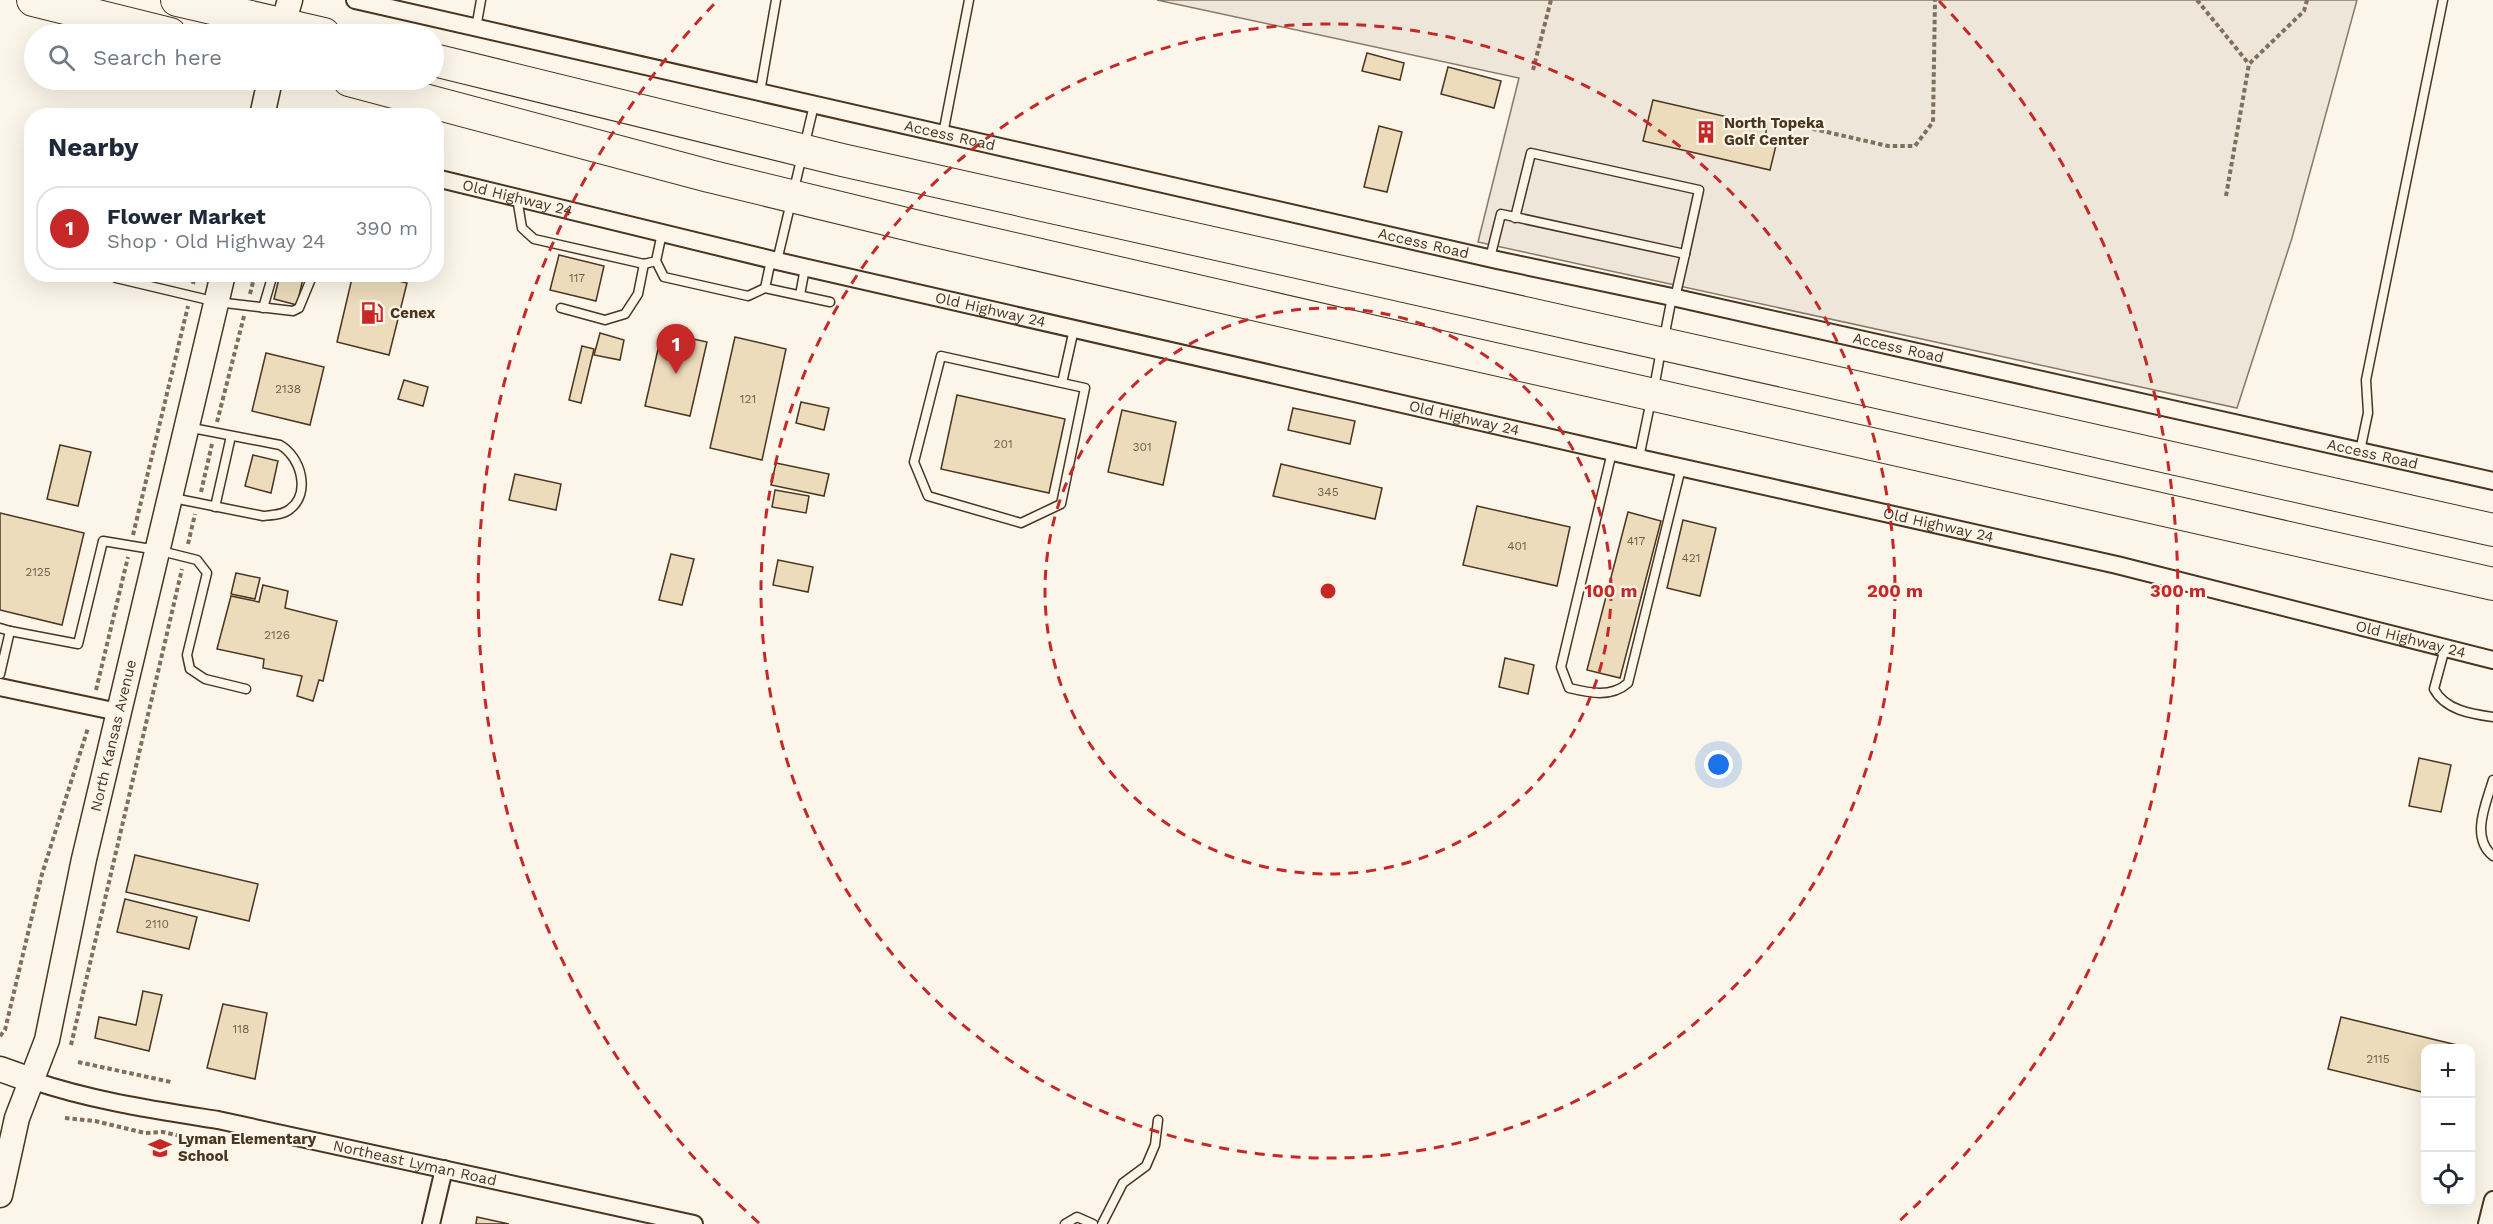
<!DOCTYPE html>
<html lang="en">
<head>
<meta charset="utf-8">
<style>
  :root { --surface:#fff; --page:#f2f2f3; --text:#1f2937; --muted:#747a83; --line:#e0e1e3; --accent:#c62828 }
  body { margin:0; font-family:"Work Sans",sans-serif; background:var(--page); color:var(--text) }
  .controls { position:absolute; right:18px; bottom:18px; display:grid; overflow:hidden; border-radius:12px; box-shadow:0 6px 24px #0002 }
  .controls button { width:54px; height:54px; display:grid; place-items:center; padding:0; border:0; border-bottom:2px solid var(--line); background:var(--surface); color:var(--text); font:30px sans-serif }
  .you { position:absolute; left:1719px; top:765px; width:21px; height:21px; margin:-15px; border:4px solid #fff; border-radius:50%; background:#1a73e8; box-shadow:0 0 0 9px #1a73e833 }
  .badge { display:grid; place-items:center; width:39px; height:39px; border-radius:50%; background:var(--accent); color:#fff; font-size:20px; font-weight:700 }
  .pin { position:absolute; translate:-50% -50px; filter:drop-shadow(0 2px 3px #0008) }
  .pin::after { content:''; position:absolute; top:32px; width:21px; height:18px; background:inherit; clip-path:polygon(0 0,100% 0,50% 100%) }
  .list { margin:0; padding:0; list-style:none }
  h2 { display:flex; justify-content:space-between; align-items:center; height:78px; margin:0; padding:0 24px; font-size:26px }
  h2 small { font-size:20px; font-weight:400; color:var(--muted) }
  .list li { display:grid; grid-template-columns:39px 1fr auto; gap:18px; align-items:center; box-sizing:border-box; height:84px; margin:0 12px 12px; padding:0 12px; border:2px solid var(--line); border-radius:24px }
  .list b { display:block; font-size:22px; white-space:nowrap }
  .list p { margin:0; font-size:20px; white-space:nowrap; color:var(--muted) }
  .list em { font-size:20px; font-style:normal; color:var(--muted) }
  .icon { flex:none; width:33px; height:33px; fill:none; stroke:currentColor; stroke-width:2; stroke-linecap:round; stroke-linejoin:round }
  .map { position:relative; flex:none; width:2493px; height:1224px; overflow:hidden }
  .search { position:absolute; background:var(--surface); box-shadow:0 6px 24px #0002; left:24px; top:24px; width:420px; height:66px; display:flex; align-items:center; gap:15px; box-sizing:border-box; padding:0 21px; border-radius:33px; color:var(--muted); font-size:22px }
  .panel { position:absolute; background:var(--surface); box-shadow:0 6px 24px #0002; left:24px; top:108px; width:420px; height:174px; border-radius:24px }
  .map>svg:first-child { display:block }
  .green { fill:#ede6d9; stroke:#887966; stroke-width:1.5 }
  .building { fill:#ecdcbc; stroke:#4a3520; stroke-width:1.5 }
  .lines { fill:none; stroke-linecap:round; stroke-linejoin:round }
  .lane-casing { stroke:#4a3520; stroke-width:11 }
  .street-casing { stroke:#4a3520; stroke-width:20 }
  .secondary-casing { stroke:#4a3520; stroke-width:27 }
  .highway-casing { stroke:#4a3520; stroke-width:34 }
  .path { stroke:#7f6f5c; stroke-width:4; stroke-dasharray:4.5 3; stroke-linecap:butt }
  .lane { stroke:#fbf6e9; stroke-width:8 }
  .street { stroke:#fbf6e9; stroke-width:16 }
  .secondary { stroke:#fbf6e9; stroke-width:24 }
  .highway { stroke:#fbf6e9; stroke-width:32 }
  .ring { fill:none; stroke:#c62828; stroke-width:3; stroke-dasharray:10 8 }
  .labels { text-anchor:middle; stroke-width:4.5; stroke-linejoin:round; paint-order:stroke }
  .number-label { font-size:12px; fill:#725f47 }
  .poi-label { font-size:15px; font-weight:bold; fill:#4a3520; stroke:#fbf6e9; text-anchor:start }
  .street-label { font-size:15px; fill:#4a3520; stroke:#fbf6e9 }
  .centre { fill:#c62828; stroke:#fbf6e9; stroke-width:3 }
  .ring-label { font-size:18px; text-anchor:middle; font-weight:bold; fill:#c62828; stroke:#fbf6e9; stroke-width:4.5; stroke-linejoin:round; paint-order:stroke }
</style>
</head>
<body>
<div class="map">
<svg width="2493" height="1224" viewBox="0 0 2493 1224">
  <rect width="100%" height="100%" fill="#fbf6e9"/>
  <path class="green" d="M1157,0H2357L2292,238L2237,408L1478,242L1519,78Z"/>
  <g class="building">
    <path d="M1367,53L1404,63L1400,80L1362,71Z"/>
    <path d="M1448,67L1501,81L1494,108L1441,94Z"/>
    <path d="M1653,100L1767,126L1765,138L1777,141L1770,170L1643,141Z"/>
    <path d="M1379,126L1402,132L1387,192L1364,187Z"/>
    <path d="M559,255L604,266L596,301L550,290Z"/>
    <path d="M280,274H304L297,305L274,299Z"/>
    <path d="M353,274H370L407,283L389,355L337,342Z"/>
    <path d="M662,332L707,342L690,416L645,406Z"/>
    <path d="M600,333L624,340L620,360L594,355Z"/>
    <path d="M735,337L786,349L762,460L710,448Z"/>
    <path d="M582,346L594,349L581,403L569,400Z"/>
    <path d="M266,353L324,367L310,425L252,411Z"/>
    <path d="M404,380L428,387L423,406L398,399Z"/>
    <path d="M957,395L1065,419L1049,493L941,469Z"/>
    <path d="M801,402L829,408L824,430L796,423Z"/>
    <path d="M1293,408L1355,421L1350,444L1288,430Z"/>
    <path d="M1122,410L1176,422L1163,485L1108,472Z"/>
    <path d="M60,445L91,452L78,506L47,499Z"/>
    <path d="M253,455L278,461L271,493L245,486Z"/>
    <path d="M776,463L829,474L824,496L771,485Z"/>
    <path d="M1281,464L1382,488L1375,519L1273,496Z"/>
    <path d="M515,474L561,484L556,510L509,500Z"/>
    <path d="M775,490L809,496L806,513L772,507Z"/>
    <path d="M1477,506L1570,527L1557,586L1463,565Z"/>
    <path d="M1628,512L1661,521L1620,678L1587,670Z"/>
    <path d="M0,513L84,533L62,625L0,610Z"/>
    <path d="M1683,520L1716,528L1700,596L1667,588Z"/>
    <path d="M671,554L694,559L682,605L659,600Z"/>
    <path d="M778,560L813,567L808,592L773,585Z"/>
    <path d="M236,573L260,578L255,599L231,594Z"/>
    <path d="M263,585L288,591L285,608L337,621L323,681L319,680L313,701L297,696L302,676L263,668L264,659L217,649L231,596L259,602Z"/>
    <path d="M1505,658L1534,665L1528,694L1499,687Z"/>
    <path d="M2419,758L2451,765L2441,812L2409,806Z"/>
    <path d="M135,855L258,884L249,921L126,892Z"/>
    <path d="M125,899L197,917L189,949L117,932Z"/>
    <path d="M143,991L162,995L149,1051L95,1038L99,1017L136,1025Z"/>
    <path d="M223,1004L267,1013L255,1079L207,1068Z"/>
    <path d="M2341,1017L2465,1047L2464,1048H2426V1093L2328,1069Z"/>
    <path d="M477,1217L509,1224H476Z"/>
  </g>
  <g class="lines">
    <g class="lane-casing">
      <g id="lane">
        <path d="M476,28L481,0"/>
        <path d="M760,92L776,0"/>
        <path d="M943,134L969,0"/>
        <path d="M517,198L522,228L534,239L644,264L656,261L662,233"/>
        <path d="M1515,218L1531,153L1699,190L1685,254"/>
        <path d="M1490,258L1501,214L1685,254L1675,298"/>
        <path d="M656,261L664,277L748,296L765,288L771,260"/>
        <path d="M777,261L814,105"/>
        <path d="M116,278L217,302L293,311L299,308L313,274"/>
        <path d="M765,288L830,302"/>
        <path d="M800,295L805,268"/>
        <path d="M263,308L273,274"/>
        <path d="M561,308L605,320L625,314L638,294L644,264"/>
        <path d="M1664,338L1672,297"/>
        <path d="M1062,383L1085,388L1061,504L1021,523L928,496L914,462L941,356L1062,383L1074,329"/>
        <path d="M1654,388L1661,350"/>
        <path d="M2360,451L2368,413L2366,380L2443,0"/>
        <path d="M1612,452L1561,667L1569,688C1590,693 1611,698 1628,683L1681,468"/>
        <path d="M1639,458L1651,400"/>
        <path d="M173,498L263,516C273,515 283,515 290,509C311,493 301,457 280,445L187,427"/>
        <path d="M215,507L231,436"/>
        <path d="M0,628L10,631L0,674"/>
        <path d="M10,631L78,644L103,541L157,550L197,560L207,573L187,655L190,669L205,679L246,689"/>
        <path d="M2445,648L2434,689C2445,710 2471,714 2493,717"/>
        <path d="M2493,780C2486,804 2470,837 2493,856"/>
        <path d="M1065,1224L1077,1217L1093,1224"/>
        <path d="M1102,1224L1123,1183L1146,1166L1155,1145L1158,1120"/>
      </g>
    </g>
    <g class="street-casing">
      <g id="street">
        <path id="s1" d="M355,0L1497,260L1672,297L2493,481"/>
        <path id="s2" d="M436,178L777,261L1639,458L2117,565L2493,660"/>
        <path d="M0,687L118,712"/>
        <path id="s3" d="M31,1080C92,1101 155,1110 218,1120L694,1224"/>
        <path d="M431,1224L444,1169"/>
        <path d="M2487,1224L2493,1200"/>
      </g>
    </g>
    <g class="secondary-casing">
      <g id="secondary">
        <path d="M280,34L290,0"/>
        <path d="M262,116L270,80"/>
        <path d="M0,1069L31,1080"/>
        <path id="s4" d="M0,1195L17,1118L47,1040L84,859L223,274"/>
      </g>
    </g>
    <g class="highway-casing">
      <g id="highway">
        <path d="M33,0L170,34"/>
        <path d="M177,0L324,34"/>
        <path d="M434,60L842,160L2493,530"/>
        <path d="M349,80L709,176L927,229L1397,337L2493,584"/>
      </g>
    </g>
    <g class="path">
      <path d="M2197,0L2249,64"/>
      <path d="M1533,70L1551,0"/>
      <path d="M1783,122L1888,146H1915L1933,122L1935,0"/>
      <path d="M2226,196L2249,64L2304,11L2307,0"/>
      <path d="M193,284L195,274"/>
      <path d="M250,294L255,274"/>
      <path d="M217,422L244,316"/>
      <path d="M201,492L212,444"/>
      <path d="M133,535L188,306"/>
      <path d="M188,544L195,514"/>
      <path d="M96,690L128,557"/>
      <path d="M0,1036L5,1030L42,874L88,728"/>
      <path d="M71,1045L182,569"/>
      <path d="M78,1062L171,1082"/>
      <path d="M65,1118L95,1121L145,1133L163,1132L203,1141"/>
    </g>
    <use href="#lane" class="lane"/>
    <use href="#street" class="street"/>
    <use href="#secondary" class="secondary"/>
    <use href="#highway" class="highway"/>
  </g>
  <g class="ring">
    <circle cx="1328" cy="591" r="283"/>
    <circle cx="1328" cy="591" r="567"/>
    <path d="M759 1223A850 850 0 0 1 717 1M1939 1A850 850 0 0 1 1897 1223"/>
  </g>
  <defs>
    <g id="building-bare" transform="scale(1.8)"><path d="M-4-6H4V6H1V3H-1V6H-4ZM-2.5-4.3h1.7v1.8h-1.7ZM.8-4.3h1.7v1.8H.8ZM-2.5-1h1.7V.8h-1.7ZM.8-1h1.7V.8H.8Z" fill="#c62828" stroke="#fbf6e9" stroke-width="2.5" paint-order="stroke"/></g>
    <g id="fuel-bare" transform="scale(1.8)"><path d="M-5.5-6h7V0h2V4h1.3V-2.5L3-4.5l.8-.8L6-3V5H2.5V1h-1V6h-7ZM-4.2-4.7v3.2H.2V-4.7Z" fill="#c62828" stroke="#fbf6e9" stroke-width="2.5" paint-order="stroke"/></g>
    <g id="school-bare" transform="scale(1.8)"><path d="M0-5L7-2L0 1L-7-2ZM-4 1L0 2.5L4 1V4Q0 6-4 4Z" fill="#c62828" stroke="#fbf6e9" stroke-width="2.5" paint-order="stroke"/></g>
  </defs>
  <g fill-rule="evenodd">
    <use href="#building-bare" x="1706" y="132"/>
    <use href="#fuel-bare" x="372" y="313"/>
    <use href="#school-bare" x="160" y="1148"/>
  </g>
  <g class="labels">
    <g class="number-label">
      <text x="577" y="282">117</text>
      <text x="288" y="393">2138</text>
      <text x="748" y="403">121</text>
      <text x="1003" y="448">201</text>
      <text x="1142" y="451">301</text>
      <text x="1328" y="496">345</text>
      <text x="1636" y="545">417</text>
      <text x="1517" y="550">401</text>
      <text x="1691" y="562">421</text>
      <text x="38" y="576">2125</text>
      <text x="277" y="639">2126</text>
      <text x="157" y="928">2110</text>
      <text x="241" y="1033">118</text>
      <text x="2378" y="1063">2115</text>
    </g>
    <g class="poi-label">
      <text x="1724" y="128">North Topeka<tspan x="1724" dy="17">Golf Center</tspan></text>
      <text x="390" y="318">Cenex</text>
      <text x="178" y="1144">Lyman Elementary<tspan x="178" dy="17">School</tspan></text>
    </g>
    <g class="street-label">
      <text dy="5" stroke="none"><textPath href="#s1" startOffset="610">Access Road</textPath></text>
      <text dy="5" stroke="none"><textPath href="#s2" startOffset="84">Old Highway 24</textPath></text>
      <text dy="5" stroke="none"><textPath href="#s1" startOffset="1096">Access Road</textPath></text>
      <text dy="5" stroke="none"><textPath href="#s2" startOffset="570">Old Highway 24</textPath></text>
      <text dy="5" stroke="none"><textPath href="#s1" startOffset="1582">Access Road</textPath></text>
      <text dy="5" stroke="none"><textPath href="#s2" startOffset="1056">Old Highway 24</textPath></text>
      <text dy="5" stroke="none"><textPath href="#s1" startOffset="2068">Access Road</textPath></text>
      <text dy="5" stroke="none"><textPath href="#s2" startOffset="1542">Old Highway 24</textPath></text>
      <text dy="5" stroke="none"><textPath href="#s2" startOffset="2028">Old Highway 24</textPath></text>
      <text dy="5" stroke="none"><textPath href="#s4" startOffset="474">North Kansas Avenue</textPath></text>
      <text dy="5" stroke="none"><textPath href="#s3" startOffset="393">Northeast Lyman Road</textPath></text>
    </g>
  </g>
  <circle cx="1328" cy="591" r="9" class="centre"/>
  <g class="ring-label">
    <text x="1611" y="597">100 m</text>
    <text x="1895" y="597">200 m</text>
    <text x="2178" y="597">300 m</text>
  </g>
</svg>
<div class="controls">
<button>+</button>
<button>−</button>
<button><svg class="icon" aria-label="locate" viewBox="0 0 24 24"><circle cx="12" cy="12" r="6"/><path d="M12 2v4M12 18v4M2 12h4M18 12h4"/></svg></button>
</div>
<div class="you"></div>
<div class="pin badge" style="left:676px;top:374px">1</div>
<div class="search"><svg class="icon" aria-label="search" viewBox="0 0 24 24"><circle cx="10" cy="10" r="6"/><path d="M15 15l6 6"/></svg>Search here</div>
<section class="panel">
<h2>Nearby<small></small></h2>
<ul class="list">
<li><span class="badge">1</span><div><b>Flower Market</b><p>Shop · Old Highway 24</p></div><em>390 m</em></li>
</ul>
</section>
</div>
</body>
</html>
